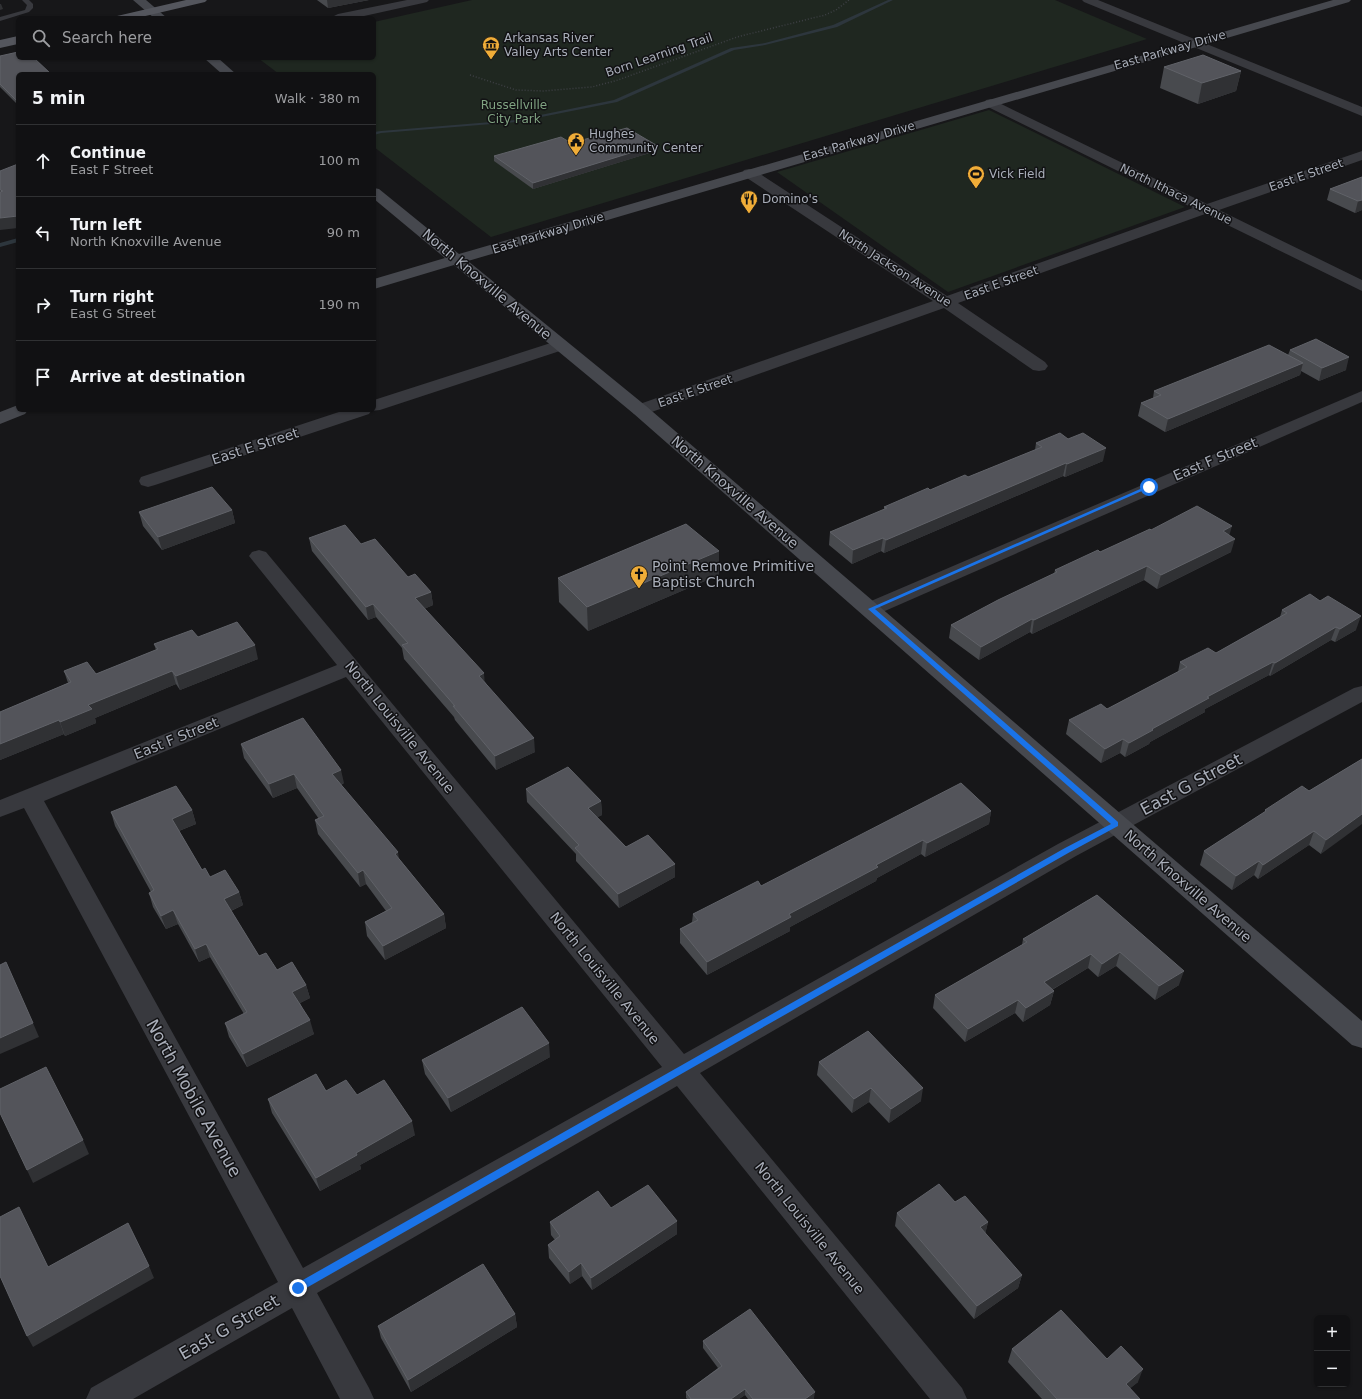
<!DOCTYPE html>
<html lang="en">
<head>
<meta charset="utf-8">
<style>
  :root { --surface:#111113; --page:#1a1a1c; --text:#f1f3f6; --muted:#9c9da0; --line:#303133 }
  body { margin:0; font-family:"DejaVu Sans",sans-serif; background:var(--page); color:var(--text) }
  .controls { position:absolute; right:12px; bottom:12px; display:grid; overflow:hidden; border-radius:6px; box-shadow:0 1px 3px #0004 }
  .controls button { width:36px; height:36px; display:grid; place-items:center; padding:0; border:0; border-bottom:1px solid var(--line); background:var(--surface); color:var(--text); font:20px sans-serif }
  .stop { position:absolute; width:12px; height:12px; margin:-9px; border:3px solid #1a73e8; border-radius:50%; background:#fff }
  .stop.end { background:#1a73e8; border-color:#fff; box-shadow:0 1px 4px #0008 }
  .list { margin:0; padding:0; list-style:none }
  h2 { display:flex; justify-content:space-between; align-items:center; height:52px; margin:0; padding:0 16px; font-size:17px }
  h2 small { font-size:13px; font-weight:400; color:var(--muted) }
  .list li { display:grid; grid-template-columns:26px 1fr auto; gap:12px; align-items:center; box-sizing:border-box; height:72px; padding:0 16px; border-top:1px solid var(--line) }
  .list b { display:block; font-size:15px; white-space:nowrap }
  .list p { margin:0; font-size:13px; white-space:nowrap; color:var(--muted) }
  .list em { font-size:13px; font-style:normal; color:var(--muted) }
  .icon { flex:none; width:22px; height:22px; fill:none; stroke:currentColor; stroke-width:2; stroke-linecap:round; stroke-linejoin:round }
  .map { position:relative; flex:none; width:1362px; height:1399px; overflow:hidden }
  .search { position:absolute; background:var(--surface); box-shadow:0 1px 3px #0004; left:16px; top:16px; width:360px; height:44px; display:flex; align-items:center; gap:10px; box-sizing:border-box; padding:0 14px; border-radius:6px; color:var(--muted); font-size:15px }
  .panel { position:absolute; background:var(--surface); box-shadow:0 1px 3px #0004; left:16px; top:72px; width:360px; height:340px; border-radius:6px }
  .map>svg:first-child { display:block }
  .green { fill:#1f2720 }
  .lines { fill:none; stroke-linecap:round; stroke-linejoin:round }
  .stream { fill:#2d363d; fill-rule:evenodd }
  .path { stroke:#3e4045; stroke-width:1.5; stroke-dasharray:1 2; stroke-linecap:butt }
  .lane { fill:#38393e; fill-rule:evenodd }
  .street { fill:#38393e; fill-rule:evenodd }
  .secondary { fill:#46484e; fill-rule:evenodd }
  .primary { fill:#54565d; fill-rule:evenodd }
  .wall { fill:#484a4e }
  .shaded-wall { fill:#303134 }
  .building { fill:#53545a; stroke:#606268 }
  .route { fill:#1a73e8 }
  .labels { text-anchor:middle; stroke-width:3; stroke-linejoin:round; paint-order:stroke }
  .far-poi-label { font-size:12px; fill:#a9aeb9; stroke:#121214; text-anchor:start }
  .far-street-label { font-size:12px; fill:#a9aeb9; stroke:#121214 }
  .far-park-label { font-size:12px; fill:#80a382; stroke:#121214 }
  .street-label { font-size:14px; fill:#a9aeb9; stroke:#121214 }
  .poi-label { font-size:14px; fill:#a9aeb9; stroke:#121214; text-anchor:start }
  .near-street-label { font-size:17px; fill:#a9aeb9; stroke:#121214 }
</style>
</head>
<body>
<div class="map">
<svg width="1362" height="1399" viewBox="0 0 1362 1399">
  <rect width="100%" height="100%" fill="#171719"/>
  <g class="green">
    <path d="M472,0H1055L1147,39L491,237L374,147V74H279L258,58H374V22Z"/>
    <path d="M989,110L1185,207L948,292L777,172Z"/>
  </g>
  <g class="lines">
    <g class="stream">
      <path d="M888,0H893L837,27L765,45L734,50L617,102L516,122L381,133L374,135V132L381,131L516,120L614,100L731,48L765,43L833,25Z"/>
      <path d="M18,238V242L0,247V243Z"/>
    </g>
    <path class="path" d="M470,75L516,90L543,91L592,87L618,80L737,37L825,15L836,10L849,0"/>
    <path class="lane" d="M22,0H29L33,4V8L29,12L0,21V17L25,10L27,5Z"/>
    <g class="street">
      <path d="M407,0H429L427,2L423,3L355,18H332L334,16L338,14Z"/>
      <path d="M1082,0H1098L1362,107V116L1084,2Z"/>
      <path d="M991,99L1207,204L1362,151V160L1219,210L1362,280V291L1205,214L958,303L1045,362L1048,366L1045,370L1039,371L1033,370L944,308L646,414L640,415L634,414L631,410L634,406L933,301L744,176L742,173L744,170L749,169L754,170L947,296L1193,208L986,106L984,103L986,100Z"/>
      <path d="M560,340L566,341L568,345L566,349L380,410L371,411L369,414L155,485L148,487L141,485L139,481L141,477L345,410H374V400Z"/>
      <path d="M1362,391V402L878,614L871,615L864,614L861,609L864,604Z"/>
      <path d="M259,550L266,552L684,1054L1058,844L1354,688L1362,686V702L1076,856L700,1073L962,1388L967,1399H930L677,1086L317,1293L369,1388L374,1399H340L292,1308L133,1399H86L91,1388L278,1282L24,808L0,817V800L337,665L249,556L252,552ZM346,677L662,1067L303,1268L44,801Z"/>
    </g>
    <g class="secondary">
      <path d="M133,0H146L167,18H154Z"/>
      <path d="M1333,0H1351L1349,2L468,261L646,406L1362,1021V1048L1352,1045L634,414L454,265L374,289V279L445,258L374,199V188L379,189L459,254Z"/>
      <path d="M204,58H218L236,74H222Z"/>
      <path d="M18,405V410H28L25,414L0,424V412Z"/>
    </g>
    <g class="primary">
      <path d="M186,0H207L205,2L137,18H115L117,16Z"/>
      <path d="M18,36V44L0,48V40Z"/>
    </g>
  </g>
  <g class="wall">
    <path d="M317,0H369L328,8Z"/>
    <path d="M0,56L51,74L18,105L0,87Z"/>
    <path d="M1164,67L1241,71L1236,91L1198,104L1160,88Z"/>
    <path d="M571,143L656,151L533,189L494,161V156Z"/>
    <path d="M1362,177V210L1355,213L1327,200L1330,189Z"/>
    <path d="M1290,350L1346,370L1319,381L1301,371L1300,375L1165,432L1138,416L1141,403L1153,398L1154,391L1288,355Z"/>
    <path d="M1036,443L1103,461L1065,477L1063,476L884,553L881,551L852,564L829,545L830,532L884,510V507L968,477L1035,450Z"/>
    <path d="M232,510L235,523L162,550L143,526L139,512Z"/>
    <path d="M1151,530L1229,535L1231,552L1157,589L1144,580L1032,634L1030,632L979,660L949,638L951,625L1054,574L1055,570L1100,552Z"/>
    <path d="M309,538L361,544L408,577L431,592L433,605L424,609L485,682L535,752L496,770L455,720L454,717L404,659L402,648L376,617L368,620L312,551Z"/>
    <path d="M719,575L588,631L559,602L558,578Z"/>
    <path d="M1282,610L1356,630L1335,642L1331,640L1270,676L1269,675L1205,709V712L1150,742L1149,744L1125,757L1120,753L1101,763L1066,734L1069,720L1107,709L1178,672L1180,662L1216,653L1280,617Z"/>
    <path d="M198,637L258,659L180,690L176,684L95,718L96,723L65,736L64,734L0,760V712L68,683L64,671L96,674L156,650L154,644Z"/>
    <path d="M241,744L344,783L341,785L399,859L444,914L446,928L385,960L367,936L365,922L386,911L366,884L360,887L318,834L315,820L319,819L297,788L273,798L244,758Z"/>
    <path d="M1362,759L1321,854L1309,845L1258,879L1254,875L1232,890L1200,865L1204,851L1265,812V810L1309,791Z"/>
    <path d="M526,789L601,801L602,815L597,817L626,847L675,864V877L619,908L576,861V854L527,802Z"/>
    <path d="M192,810L196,824L179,831L202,870L210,877L239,892L243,905L231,911L259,956L277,970L306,985L310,998L300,1003L314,1034L247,1067L229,1037L225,1023L244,1014L210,957L199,962L178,924L166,929L153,907L149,893L151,892L115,826L111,812Z"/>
    <path d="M991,811L989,824L925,857L921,854L877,878L876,881L790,927V931L707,975L680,943V929L692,922L693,914L761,886Z"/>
    <path d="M1097,895L1179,985L1155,1000L1116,966L1098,977L1088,968L1052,990L1054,991L1050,1005L1023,1022L1015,1013L965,1042L933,1008L935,995L1022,945L1023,939Z"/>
    <path d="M550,1057L451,1112L425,1074L422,1060Z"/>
    <path d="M819,1062L921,1101L889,1123L869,1102L852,1113L817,1075Z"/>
    <path d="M326,1091L357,1095L415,1135L360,1165L361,1169L320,1191L272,1113L268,1099Z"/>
    <path d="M955,1202L988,1222L985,1234L1022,1275L1018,1288L974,1319L895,1226L897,1213Z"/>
    <path d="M611,1208L677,1234L592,1290L582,1276L570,1284L549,1258L548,1245L555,1240L551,1235L550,1222Z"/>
    <path d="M515,1314L517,1327L411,1392L381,1338L378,1326Z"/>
    <path d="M703,1341L814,1398L813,1399H748L745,1395L739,1399H687L686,1398V1392L718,1368L703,1348Z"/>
    <path d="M1012,1349L1107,1359L1138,1382L1130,1388L1140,1399H1042L1008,1362Z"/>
  </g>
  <g class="shaded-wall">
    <path d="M327,0H369L328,8Z"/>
    <path d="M0,4H1L3,9L0,10Z"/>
    <path d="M1241,71L1236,91L1198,104L1202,83Z"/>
    <path d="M16,100H18V105Z"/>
    <path d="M656,145V151L533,189V183Z"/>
    <path d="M1362,200V210L1355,213L1358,201Z"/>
    <path d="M18,216V228L0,230V218Z"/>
    <path d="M1349,357L1346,370L1319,381L1322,368Z"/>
    <path d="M1303,363L1300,375L1165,432L1168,419Z"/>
    <path d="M1106,448L1103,461L1065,477L1067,464Z"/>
    <path d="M1066,463L1063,476L884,553L886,540Z"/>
    <path d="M232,510L235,523L162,550L158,537Z"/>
    <path d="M1232,526L1228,540L1223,531Z"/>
    <path d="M883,538L881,551L852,564L853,550Z"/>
    <path d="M1235,539L1231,552L1157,589L1161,575Z"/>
    <path d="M719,551V575L588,631L587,607Z"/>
    <path d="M1147,566L1144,580L1032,634L1034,620Z"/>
    <path d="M431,592L433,605L417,612L415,598Z"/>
    <path d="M373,604L376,617L368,620L366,607Z"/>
    <path d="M1361,616L1356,630L1335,642L1340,629Z"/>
    <path d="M1032,619L1030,632L979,660L981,647Z"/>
    <path d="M1336,627L1331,640L1270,676L1275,663Z"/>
    <path d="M255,645L258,659L180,690L176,676Z"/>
    <path d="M1273,662L1269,675L1205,709V712L1150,742L1149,744L1125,757L1129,743L1152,729L1207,697Z"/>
    <path d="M172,671L176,684L95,718L96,723L65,736L60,722L88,705Z"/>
    <path d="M484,673L485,687L479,676Z"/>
    <path d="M59,720L64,734L0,760V744Z"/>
    <path d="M534,738L535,752L496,770L495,756Z"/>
    <path d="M1123,739L1120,753L1101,763L1105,749Z"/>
    <path d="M341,770L344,783L334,787L332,774Z"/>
    <path d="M294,774L297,788L273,798L269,784Z"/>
    <path d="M601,801L602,815L589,822L588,808Z"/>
    <path d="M192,810L196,824L176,832L172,819Z"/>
    <path d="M991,811L989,824L925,857L927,843Z"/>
    <path d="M1362,814V824L1321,854L1326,840Z"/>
    <path d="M1314,831L1309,845L1258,879L1263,865Z"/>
    <path d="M923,840L921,854L877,878L876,881L790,927V931L707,975V962L789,914L876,865Z"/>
    <path d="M398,852L400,866L395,854Z"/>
    <path d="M1259,861L1254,875L1232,890L1236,876Z"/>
    <path d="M675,864V877L619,908L618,894Z"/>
    <path d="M363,870L366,884L360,887L358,873Z"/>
    <path d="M239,892L243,905L228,912L224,899Z"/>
    <path d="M173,910L178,924L166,929L161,916Z"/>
    <path d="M444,914L446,928L385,960L383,946Z"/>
    <path d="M206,944L210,957L199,962L195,949Z"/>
    <path d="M1120,952L1116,966L1098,977L1102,964Z"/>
    <path d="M1091,954L1088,968L1041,996L1044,982Z"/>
    <path d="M1184,971L1179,985L1155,1000L1159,986Z"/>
    <path d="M306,985L310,998L296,1005L292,992Z"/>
    <path d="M1054,991L1050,1005L1023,1022L1026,1008Z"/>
    <path d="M1018,1000L1015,1013L965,1042L968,1029Z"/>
    <path d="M310,1020L314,1034L247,1067L243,1054Z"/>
    <path d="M33,1023L39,1037L0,1054V1038Z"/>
    <path d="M549,1043L550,1057L451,1112L448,1098Z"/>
    <path d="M871,1088L869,1102L852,1113L854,1099Z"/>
    <path d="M923,1088L921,1101L889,1123L891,1109Z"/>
    <path d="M412,1121L415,1135L360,1165L361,1169L320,1191L316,1178L356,1153Z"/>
    <path d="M83,1140L89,1154L33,1183L27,1170Z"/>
    <path d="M677,1221V1234L592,1290L591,1278Z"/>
    <path d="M988,1222L985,1235L980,1227Z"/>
    <path d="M581,1263L582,1276L570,1284L569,1272Z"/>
    <path d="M149,1266L154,1278L33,1347L27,1336Z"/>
    <path d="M1022,1275L1018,1288L974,1319L977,1306Z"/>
    <path d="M515,1314L517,1327L411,1392L408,1380Z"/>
    <path d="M1143,1369L1138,1382L1121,1396L1126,1384Z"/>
    <path d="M745,1389V1395L739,1399H731Z"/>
    <path d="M815,1392L814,1398L813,1399H805Z"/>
  </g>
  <g class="building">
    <path d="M18,52V58H34L51,74H18V100H16L0,84V56Z"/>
    <path d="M1203,55L1241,71L1202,83L1164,67Z"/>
    <path d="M627,128L656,145L533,183L494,156L561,137L571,143Z"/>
    <path d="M18,164V216L0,218V192L3,191L0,190V171Z"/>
    <path d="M1362,177V200L1358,201L1330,189Z"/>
    <path d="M1316,339L1349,357L1322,368L1290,350Z"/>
    <path d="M1269,345L1303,363L1168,419L1141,403L1161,395L1154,391Z"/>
    <path d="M1060,433L1068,439L1083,433L1106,448L1067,464L1066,463L886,540L883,538L853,550L830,532L887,508L884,507L928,488L930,490L965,475L968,477L1042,447L1036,443Z"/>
    <path d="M212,487L232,510L158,537L139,512Z"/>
    <path d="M1197,506L1232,526L1223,531L1235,539L1161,575L1147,566L1034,620L1032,619L981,647L951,625L998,600L1057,572L1055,570L1098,550L1100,552L1150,529L1151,530Z"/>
    <path d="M686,524L719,551L587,607L558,578Z"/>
    <path d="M345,525L361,544L375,539L408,577L415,574L431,592L415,598L484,673L479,676L534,738L495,756L453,706H455L402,645L408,643L373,604L366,607L309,538Z"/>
    <path d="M1310,594L1320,601L1328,596L1361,616L1340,629L1336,627L1275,663L1273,662L1207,697L1209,698L1152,729L1153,730L1129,743L1123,739L1105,749L1069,720L1101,704L1107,709L1187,667L1180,662L1208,648L1216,653L1287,613L1282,610Z"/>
    <path d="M237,622L255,645L176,676L172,671L88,705L92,709L60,722L59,720L0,744V712L71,682L64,671L87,662L96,674L158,649L154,644L192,630L198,637Z"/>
    <path d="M303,718L341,770L332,774L398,852L395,854L444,914L383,946L365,922L392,908L363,870L358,873L315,820L324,816L294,774L269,784L241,744Z"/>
    <path d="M1362,759V814L1326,840L1314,831L1263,865L1259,861L1236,876L1204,851L1266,811L1265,810L1302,786L1309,791Z"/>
    <path d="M568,767L601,801L588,808L626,847L648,835L675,864L618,894L575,848L579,845L526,789Z"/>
    <path d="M961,783L991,811L927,843L923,840L876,865L878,867L789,914L791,917L707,962L680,929L698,920L693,914L758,881L761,886Z"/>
    <path d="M176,786L192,810L172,819L202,870L205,868L210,877L225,870L239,892L224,899L259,956L266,953L277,970L292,962L306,985L292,992L310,1020L243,1054L225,1023L247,1012L206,944L195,949L173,910L161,916L149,893L154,890L111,812Z"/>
    <path d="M1097,895L1184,971L1159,986L1120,952L1102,964L1091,954L1044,982L1054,991L1026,1008L1018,1000L968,1029L935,995L1027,942L1023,939Z"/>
    <path d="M6,962L33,1023L0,1038V965Z"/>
    <path d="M522,1007L549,1043L448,1098L422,1060Z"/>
    <path d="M868,1031L923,1088L891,1109L871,1088L854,1099L819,1062Z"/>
    <path d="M46,1067L83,1140L27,1170L0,1113V1089Z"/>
    <path d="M316,1074L326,1091L346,1080L357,1095L384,1080L412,1121L356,1153L357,1155L316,1178L268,1099Z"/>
    <path d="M939,1184L955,1202L965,1196L988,1222L980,1227L1022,1275L977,1306L897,1213Z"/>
    <path d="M648,1185L677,1221L591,1278L581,1263L569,1272L548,1245L560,1236L550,1222L598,1191L611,1208Z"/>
    <path d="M19,1207L48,1267L128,1223L149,1266L27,1336L0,1276V1217Z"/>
    <path d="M483,1264L515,1314L408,1380L378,1326Z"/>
    <path d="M750,1309L815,1392L805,1399H753L745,1389L731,1399H691L686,1392L722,1366L703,1341Z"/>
    <path d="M1061,1310L1107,1359L1121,1346L1143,1369L1126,1384L1140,1399H1057L1012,1349Z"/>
  </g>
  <path class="route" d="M1147,486L1151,487L875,609L1118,822V826L1070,852L301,1291L298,1293L294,1291L293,1288L294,1285L1065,848L1111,824L868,609Z"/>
  <defs>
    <g id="museum-pin" transform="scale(0.9)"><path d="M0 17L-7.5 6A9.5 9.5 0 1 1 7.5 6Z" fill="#f0ad38" stroke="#121214"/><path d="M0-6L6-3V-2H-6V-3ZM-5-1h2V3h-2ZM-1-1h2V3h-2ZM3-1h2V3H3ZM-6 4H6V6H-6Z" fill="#111"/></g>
    <g id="civic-pin" transform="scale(0.9)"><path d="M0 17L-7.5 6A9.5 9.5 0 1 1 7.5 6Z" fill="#f0ad38" stroke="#121214"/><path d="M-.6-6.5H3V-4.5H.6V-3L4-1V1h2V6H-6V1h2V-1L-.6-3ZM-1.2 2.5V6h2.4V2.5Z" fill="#111"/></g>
    <g id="stadium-pin" transform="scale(0.9)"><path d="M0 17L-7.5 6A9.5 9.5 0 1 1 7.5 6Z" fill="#f0ad38" stroke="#121214"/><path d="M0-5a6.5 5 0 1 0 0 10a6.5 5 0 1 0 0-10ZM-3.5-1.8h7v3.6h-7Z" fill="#111"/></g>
    <g id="restaurant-pin" transform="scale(0.9)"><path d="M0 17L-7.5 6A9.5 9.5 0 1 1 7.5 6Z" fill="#f0ad38" stroke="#121214"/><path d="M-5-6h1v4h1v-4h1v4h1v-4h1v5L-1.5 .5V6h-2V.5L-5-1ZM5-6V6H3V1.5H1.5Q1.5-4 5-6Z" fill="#111"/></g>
    <g id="church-pin" transform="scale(0.9)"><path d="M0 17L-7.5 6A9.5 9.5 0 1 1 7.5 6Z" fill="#f0ad38" stroke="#121214"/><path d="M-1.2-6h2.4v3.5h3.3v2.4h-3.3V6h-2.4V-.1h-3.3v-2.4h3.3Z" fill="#111"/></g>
  </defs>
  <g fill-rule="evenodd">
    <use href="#museum-pin" x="491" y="45"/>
    <use href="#civic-pin" x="576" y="141"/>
    <use href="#stadium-pin" x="976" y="174"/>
    <use href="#restaurant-pin" x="749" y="199"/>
    <use href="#church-pin" x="639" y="574"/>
  </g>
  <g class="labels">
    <g class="far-poi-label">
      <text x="504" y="42">Arkansas River<tspan x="504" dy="14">Valley Arts Center</tspan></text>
      <text x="589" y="138">Hughes<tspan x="589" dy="14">Community Center</tspan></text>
      <text x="989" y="178">Vick Field</text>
      <text x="762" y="203">Domino's</text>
    </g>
    <g class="far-street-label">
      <text transform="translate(1170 50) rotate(-16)" y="4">East Parkway Drive</text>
      <text transform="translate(659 55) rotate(-19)" y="4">Born Learning Trail</text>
      <text transform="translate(859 141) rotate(-16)" y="4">East Parkway Drive</text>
      <text transform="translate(1306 175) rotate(-19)" y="4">East E Street</text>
      <text transform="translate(1176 194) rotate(26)" y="4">North Ithaca Avenue</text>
      <text transform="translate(548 233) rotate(-17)" y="4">East Parkway Drive</text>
      <text transform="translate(895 268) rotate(33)" y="4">North Jackson Avenue</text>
      <text transform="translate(1001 283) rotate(-20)" y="4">East E Street</text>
      <text transform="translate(695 391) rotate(-19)" y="4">East E Street</text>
    </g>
    <g class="far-park-label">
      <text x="514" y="109">Russellville<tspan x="514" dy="14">City Park</tspan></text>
    </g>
    <g class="street-label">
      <text transform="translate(487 284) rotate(40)" y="5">North Knoxville Avenue</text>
      <text transform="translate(255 446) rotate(-18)" y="5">East E Street</text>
      <text transform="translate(1215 459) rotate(-23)" y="5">East F Street</text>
      <text transform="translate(735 492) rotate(41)" y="5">North Knoxville Avenue</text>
      <text transform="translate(400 727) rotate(51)" y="5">North Louisville Avenue</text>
      <text transform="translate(176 738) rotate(-22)" y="5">East F Street</text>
      <text transform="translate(1188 886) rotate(41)" y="5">North Knoxville Avenue</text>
      <text transform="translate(605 978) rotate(51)" y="5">North Louisville Avenue</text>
      <text transform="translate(810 1228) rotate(51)" y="5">North Louisville Avenue</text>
    </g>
    <g class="poi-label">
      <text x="652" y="571">Point Remove Primitive<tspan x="652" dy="16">Baptist Church</tspan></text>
    </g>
    <g class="near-street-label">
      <text transform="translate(1191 784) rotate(-28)" y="6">East G Street</text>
      <text transform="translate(194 1098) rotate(61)" y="6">North Mobile Avenue</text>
      <text transform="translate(229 1327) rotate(-30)" y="6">East G Street</text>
    </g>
  </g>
</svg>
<div class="controls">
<button>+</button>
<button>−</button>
</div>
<div class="stop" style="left:1149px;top:487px"></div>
<div class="stop end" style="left:298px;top:1288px"></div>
<div class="search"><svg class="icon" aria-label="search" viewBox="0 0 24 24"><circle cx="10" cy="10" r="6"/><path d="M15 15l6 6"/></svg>Search here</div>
<section class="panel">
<h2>5 min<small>Walk · 380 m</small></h2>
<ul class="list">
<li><svg class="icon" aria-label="ahead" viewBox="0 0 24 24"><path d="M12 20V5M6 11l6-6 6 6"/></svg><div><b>Continue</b><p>East F Street</p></div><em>100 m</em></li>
<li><svg class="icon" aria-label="left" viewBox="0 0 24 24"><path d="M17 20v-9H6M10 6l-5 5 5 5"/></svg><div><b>Turn left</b><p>North Knoxville Avenue</p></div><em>90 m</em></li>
<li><svg class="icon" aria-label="right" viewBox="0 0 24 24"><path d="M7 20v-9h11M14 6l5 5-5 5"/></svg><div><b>Turn right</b><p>East G Street</p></div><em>190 m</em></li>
<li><svg class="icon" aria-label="arrive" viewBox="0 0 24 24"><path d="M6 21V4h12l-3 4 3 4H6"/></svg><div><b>Arrive at destination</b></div></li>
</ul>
</section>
</div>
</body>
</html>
